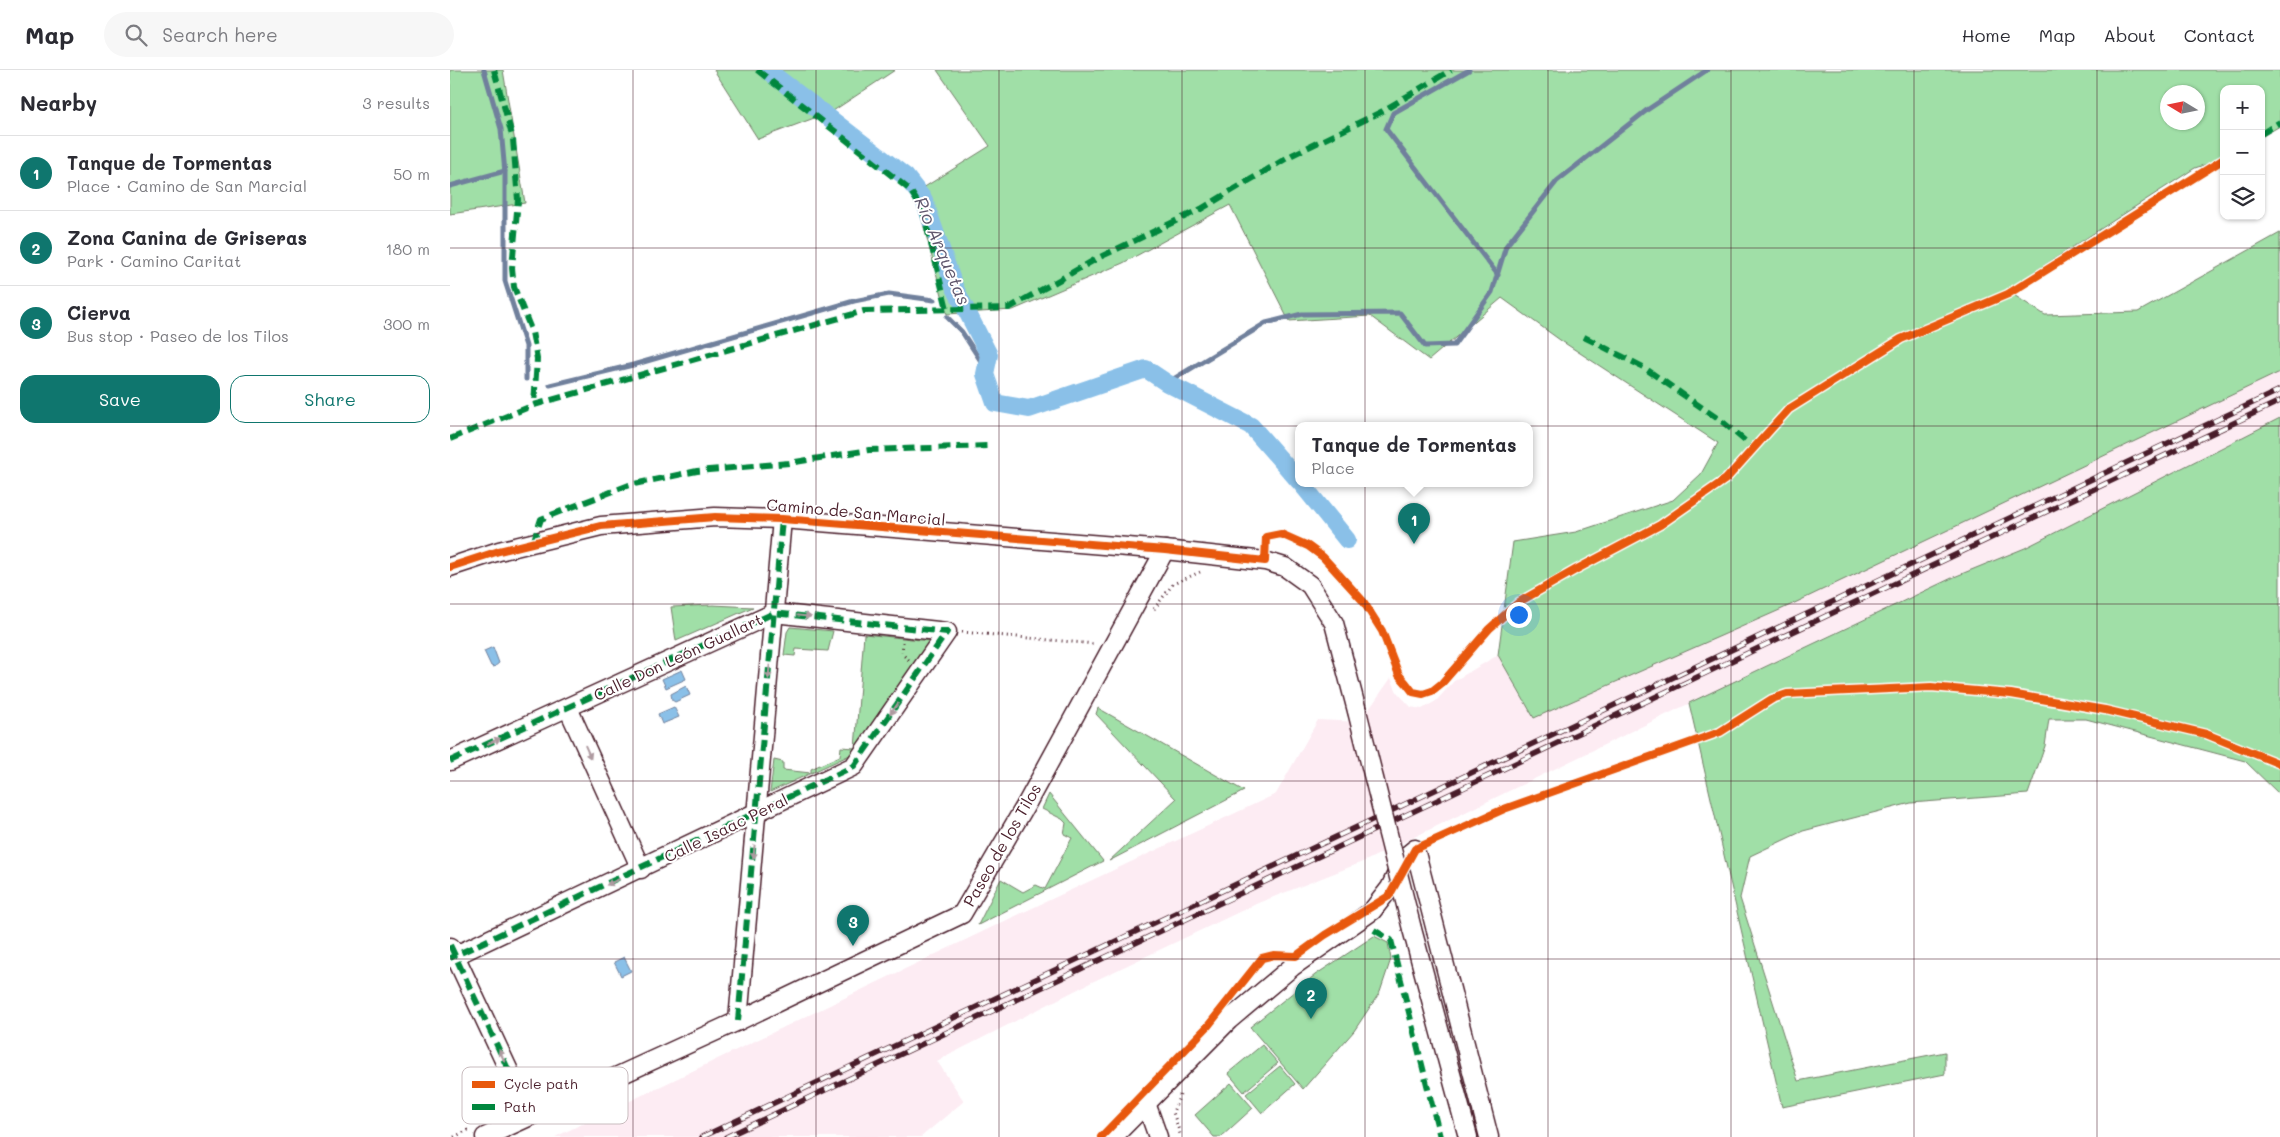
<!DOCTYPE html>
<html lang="en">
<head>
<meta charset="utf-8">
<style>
  :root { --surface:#fff; --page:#f7f7f7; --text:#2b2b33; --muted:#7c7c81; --line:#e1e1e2; --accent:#0f766e }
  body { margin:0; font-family:Mali,sans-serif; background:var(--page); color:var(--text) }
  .controls { position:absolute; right:15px; top:15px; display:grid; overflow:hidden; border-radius:10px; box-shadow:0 1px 4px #0004 }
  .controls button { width:45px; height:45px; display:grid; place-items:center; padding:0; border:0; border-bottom:1px solid var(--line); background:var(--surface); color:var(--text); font:25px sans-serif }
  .compass { position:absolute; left:1710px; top:15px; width:45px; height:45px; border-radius:50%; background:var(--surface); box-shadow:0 1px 4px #0004; rotate:280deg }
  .you { position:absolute; left:1068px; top:544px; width:18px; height:18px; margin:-12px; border:4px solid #fff; border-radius:50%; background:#1a73e8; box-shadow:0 0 0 8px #1a73e833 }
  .badge { display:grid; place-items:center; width:32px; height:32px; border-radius:50%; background:var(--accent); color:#fff; font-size:16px; font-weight:700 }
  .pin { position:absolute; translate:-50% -41px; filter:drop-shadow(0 1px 2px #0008) }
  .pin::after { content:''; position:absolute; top:26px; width:18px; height:15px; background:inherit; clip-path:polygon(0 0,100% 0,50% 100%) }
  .popup { position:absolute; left:845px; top:352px; width:238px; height:65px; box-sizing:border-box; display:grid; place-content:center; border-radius:10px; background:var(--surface); filter:drop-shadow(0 1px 4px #0005); font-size:16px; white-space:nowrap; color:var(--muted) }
  .popup b { font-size:19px; color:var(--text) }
  .popup::after { content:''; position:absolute; left:50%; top:100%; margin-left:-10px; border:10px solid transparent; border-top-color:var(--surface) }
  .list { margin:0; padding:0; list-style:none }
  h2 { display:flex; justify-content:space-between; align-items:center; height:65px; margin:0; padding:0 20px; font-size:21px }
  h2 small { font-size:16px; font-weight:400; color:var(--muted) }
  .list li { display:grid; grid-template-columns:32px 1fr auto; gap:15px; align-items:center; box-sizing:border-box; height:75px; padding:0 20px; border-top:1px solid var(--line) }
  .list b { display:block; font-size:19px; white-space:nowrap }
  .list p { margin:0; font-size:16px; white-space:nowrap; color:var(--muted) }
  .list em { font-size:16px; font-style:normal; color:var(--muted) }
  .actions { display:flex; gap:10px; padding:15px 20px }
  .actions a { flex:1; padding:11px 0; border:1px solid var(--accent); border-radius:15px; text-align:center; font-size:18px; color:var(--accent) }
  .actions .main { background:var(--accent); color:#fff }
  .icon { flex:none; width:28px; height:28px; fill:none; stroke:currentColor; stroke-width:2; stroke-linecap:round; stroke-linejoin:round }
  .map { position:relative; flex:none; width:1830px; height:1067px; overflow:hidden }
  header { display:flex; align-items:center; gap:30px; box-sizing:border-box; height:70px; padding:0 25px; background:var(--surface); border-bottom:1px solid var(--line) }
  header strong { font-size:24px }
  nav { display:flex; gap:28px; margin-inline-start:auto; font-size:18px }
  .search { width:350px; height:45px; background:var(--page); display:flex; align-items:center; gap:12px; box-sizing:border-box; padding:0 18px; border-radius:28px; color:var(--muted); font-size:19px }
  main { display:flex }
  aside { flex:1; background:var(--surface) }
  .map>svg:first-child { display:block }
  .built { fill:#fdecf3 }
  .green { fill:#a0dfa7; stroke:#757f69; fill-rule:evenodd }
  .water { fill:#8ac0e8; stroke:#70809c }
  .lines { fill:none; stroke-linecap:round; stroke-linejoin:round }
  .stream { stroke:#70809c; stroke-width:5 }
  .canal { stroke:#8ac0e8; stroke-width:18 }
  .street-casing { stroke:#4a1f2b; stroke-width:21 }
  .path { stroke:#4a1f2b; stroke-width:3; stroke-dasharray:1 4; stroke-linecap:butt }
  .street { stroke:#fff; stroke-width:18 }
  .rail-casing { stroke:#4a1f2b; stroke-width:5.5 }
  .rail { stroke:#fff; stroke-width:4; stroke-dasharray:11; stroke-linecap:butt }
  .street-bridge-casing { stroke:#4a1f2b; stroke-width:21; stroke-linecap:butt }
  .street-bridge { stroke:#fff; stroke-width:18 }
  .quiet { stroke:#00873e; stroke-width:6; stroke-dasharray:12 6; stroke-linecap:butt }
  .cycleway-casing { stroke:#fff; stroke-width:11 }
  .cycleway { stroke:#e8590c; stroke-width:8 }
  .oneway { fill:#ae9aa0 }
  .grid { fill:none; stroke:#4a1f2b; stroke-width:1; stroke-opacity:0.55 }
  .labels { text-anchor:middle; stroke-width:4; stroke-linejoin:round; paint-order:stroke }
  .street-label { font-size:16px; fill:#4a1f2b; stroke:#fff }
  .water-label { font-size:18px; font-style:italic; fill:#60576d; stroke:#fff }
  .key { fill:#fff; stroke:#c9bcbf; stroke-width:1 }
  .key-label { font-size:14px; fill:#4a1f2b }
</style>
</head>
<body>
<header>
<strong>Map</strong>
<div class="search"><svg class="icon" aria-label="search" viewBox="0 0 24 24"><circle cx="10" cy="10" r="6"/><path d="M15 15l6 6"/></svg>Search here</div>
<nav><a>Home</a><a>Map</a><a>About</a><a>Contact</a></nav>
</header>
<main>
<aside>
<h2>Nearby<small>3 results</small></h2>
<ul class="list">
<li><span class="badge">1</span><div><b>Tanque de Tormentas</b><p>Place · Camino de San Marcial</p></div><em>50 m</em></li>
<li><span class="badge">2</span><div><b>Zona Canina de Griseras</b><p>Park · Camino Caritat</p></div><em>180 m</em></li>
<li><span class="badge">3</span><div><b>Cierva</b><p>Bus stop · Paseo de los Tilos</p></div><em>300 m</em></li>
</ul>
<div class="actions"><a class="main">Save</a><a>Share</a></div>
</aside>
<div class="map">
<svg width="1830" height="1067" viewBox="0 0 1830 1067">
  <rect width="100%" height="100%" fill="#fff"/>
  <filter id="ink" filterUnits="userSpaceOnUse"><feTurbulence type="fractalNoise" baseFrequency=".02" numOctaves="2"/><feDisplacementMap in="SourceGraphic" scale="10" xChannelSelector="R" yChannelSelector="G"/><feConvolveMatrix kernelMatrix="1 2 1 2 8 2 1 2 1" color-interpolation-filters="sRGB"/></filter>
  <g filter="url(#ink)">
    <path class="built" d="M1830,302V348L1575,478L1504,507L1378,566L915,791L808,833L642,912L487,991L514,1031L471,1067H105L559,849L826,724L868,650L910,652L941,608L947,622L961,637L972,639L986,631L1004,611L1048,585L1084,648L1332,539Z"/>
    <g class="green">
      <path d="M0,0H53L75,133L0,144Z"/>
      <path d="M264,0H445L383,41L308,69Z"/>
      <path d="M487,0H1830V56L1811,67V19H1774V88L1745,98L1556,220L1595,245L1688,242L1830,163V302L1332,539L1084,648L1048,585L1063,472L1126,462L1223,430L1251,404L1268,373L1110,270L1052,228L979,290L920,246L839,251L780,135L673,193L563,240L497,244L465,123L540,76ZM1718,22H1748V52H1718Z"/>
      <path d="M1830,348V725L1795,691L1636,649H1599L1595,676L1578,724L1461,733L1353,761L1300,786L1290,828L1348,1011L1495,982V1004L1332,1037L1239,633L1504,507L1575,478Z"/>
      <path d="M263,535L303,537L226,571L221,537Z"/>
      <path d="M340,557L383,561L378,581L346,579L345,586L334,585L337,562Z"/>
      <path d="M414,564L480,571L400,685L320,722L324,690L333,692V700L361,703V699L390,686L391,677L405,678Z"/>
      <path d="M648,638L794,721L659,791L726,729L646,644Z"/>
      <path d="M599,724L653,791L528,855L551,809L573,822L586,815L595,819L622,768L614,764L616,753L612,749L592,739Z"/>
      <path d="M924,866L938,873L941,889L930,922L904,961L853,1019L800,957L865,905Z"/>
      <path d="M812,975L828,993L794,1022L778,1003Z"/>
      <path d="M830,996L845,1014L812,1043L796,1024Z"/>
      <path d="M781,1013L803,1038L771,1067H764L745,1045Z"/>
    </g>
    <g class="water">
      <path d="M43,577L49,593L44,597L41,596L34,581Z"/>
      <path d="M232,600L236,609L216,618L212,609Z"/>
      <path d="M236,616L240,625L225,632L222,630L221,624Z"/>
      <path d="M224,637L229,647L212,654L208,644Z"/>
      <path d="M174,887L181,901L171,906L164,892Z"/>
    </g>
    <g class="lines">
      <g class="stream">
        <path d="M34,0L51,59L55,103V211L76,276V309"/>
        <path d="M1019,0L943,43L936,59L1048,205"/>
        <path d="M0,116L55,101"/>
        <path d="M497,247L512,262L536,299"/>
        <path d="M717,313L816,253L852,244L950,243L975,276L1004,275L1042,222L1056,176L1107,111L1197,40L1257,0"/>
        <path d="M100,315L183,295L404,231L439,224L484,230"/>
      </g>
      <g class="canal">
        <path d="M317,0L456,107L474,130L504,216L539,285L535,304L545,333L579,339L696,299L717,313L801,356L849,411"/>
        <path d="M851,413L897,470"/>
      </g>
      <g class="street-casing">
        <g id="street">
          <path d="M0,497L49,481L151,456L265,447L332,449L715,480L815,491L835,497L860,515L884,553L907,641"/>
          <path d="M118,638L191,799"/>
          <path d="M0,691L324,543L497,562L404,696L0,888"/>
          <path d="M962,859L1018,1067"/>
          <path d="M1,877L80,1046"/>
          <path d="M288,951L332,449"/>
          <path d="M696,1033L708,1067"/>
          <path d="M35,1067L288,951L512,844L577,733L715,480"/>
          <path d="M663,1067L779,950L842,897L922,841L940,818L954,788L965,779L1039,1067"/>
        </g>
      </g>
      <g class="path">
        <path d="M704,539L723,514L750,502"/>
        <path d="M512,562L645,574"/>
        <path d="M453,572L452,584L459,590"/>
        <path d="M730,1025L723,1042L731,1067"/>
        <path d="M4,1067L20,1059"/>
      </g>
      <use href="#street" class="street"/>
      <g class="rail-casing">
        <g id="rail">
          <path d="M252,1067L1830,320"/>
          <path d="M276,1067L1830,331"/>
        </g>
      </g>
      <use href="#rail" class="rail"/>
      <g class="street-bridge-casing">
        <path id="street-bridge" d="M907,641L962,859"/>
      </g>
      <use href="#street-bridge" class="street-bridge"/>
      <g class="quiet">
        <path d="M44,0L63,69L68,130L62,198L64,217L82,262L87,289L84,335"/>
        <path d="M307,0L460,120L473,141L497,239"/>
        <path d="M1811,64L1830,52"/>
        <path d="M1134,267L1193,297L1274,353L1303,378"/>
        <path d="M0,369L84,335L414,241L559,238L648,188L751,139L842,85L931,42L1001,0"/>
        <path d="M83,473L91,449L179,415L247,401L339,393L419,380L540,376"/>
        <path d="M0,691L324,543L497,562L404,696L0,888"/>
        <path d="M924,860L941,870L990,1067"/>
        <path d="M0,875L80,1046"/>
        <path d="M288,951L332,449"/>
      </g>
      <g class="cycleway-casing">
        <g id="cycleway">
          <path d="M0,497L49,481L151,456L265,447L332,449L715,480L815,491L816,467L831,464L858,476L873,487L913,531L932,561L949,605L956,613L963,622L973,624L982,621L992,613L1039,559L1069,532L1127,499L1210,455L1276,409L1339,339L1451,269L1558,224L1774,89"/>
          <path d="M651,1067L758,956L812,888L824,885L846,886L875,865L939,826L965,779L1054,739L1270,662L1322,629L1337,624L1481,617L1561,624L1655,640L1756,664L1830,694"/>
        </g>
      </g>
      <use href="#cycleway" class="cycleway"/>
    </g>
    <defs><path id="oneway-solid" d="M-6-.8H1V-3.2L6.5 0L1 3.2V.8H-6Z" transform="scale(1.25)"/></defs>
    <g class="oneway">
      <use href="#oneway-solid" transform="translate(354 546) rotate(6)"/>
      <use href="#oneway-solid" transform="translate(319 602) rotate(95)"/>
      <use href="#oneway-solid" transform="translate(444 639) rotate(125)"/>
      <use href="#oneway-solid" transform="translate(44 671) rotate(-24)"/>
      <use href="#oneway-solid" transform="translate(138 682) rotate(66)"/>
      <use href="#oneway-solid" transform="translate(304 782) rotate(95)"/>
      <use href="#oneway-solid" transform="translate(163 812) rotate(155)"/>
      <use href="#oneway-solid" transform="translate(52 986) rotate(-115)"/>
    </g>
  </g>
  <path class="grid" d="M183,0V1067M366,0V1067M549,0V1067M732,0V1067M915,0V1067M1098,0V1067M1281,0V1067M1464,0V1067M1647,0V1067M0,178H1830M0,356H1830M0,534H1830M0,711H1830M0,889H1830"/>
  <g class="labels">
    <g class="street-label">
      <text transform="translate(406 442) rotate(5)" y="6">Camino de San Marcial</text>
      <text transform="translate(228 587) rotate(-25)" y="6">Calle Don León Guallart</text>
      <text transform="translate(276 758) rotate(-26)" y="6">Calle Isaac Peral</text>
      <text transform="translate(552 775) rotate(-60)" y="6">Paseo de los Tilos</text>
    </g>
    <g class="water-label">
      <text transform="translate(492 181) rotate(67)" y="6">Río Arquetas</text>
    </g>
  </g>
  <rect x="12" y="997" width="166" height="57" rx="8" class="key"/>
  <rect x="22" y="1011" width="23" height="7" fill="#e8590c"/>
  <rect x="22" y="1034" width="23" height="6" fill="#00873e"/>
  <g class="key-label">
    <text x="54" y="1019">Cycle path</text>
    <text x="54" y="1042">Path</text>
  </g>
</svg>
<div class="controls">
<button>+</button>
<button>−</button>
<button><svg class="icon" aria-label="layers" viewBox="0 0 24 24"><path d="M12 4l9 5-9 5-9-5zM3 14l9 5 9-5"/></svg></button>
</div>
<svg class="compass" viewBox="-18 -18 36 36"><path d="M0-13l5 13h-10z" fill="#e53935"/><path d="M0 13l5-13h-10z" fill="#7c7c81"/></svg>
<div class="you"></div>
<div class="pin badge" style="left:964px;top:474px">1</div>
<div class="popup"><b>Tanque de Tormentas</b>Place</div>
<div class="pin badge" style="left:861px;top:949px">2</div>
<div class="pin badge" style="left:403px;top:876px">3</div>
</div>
</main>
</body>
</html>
